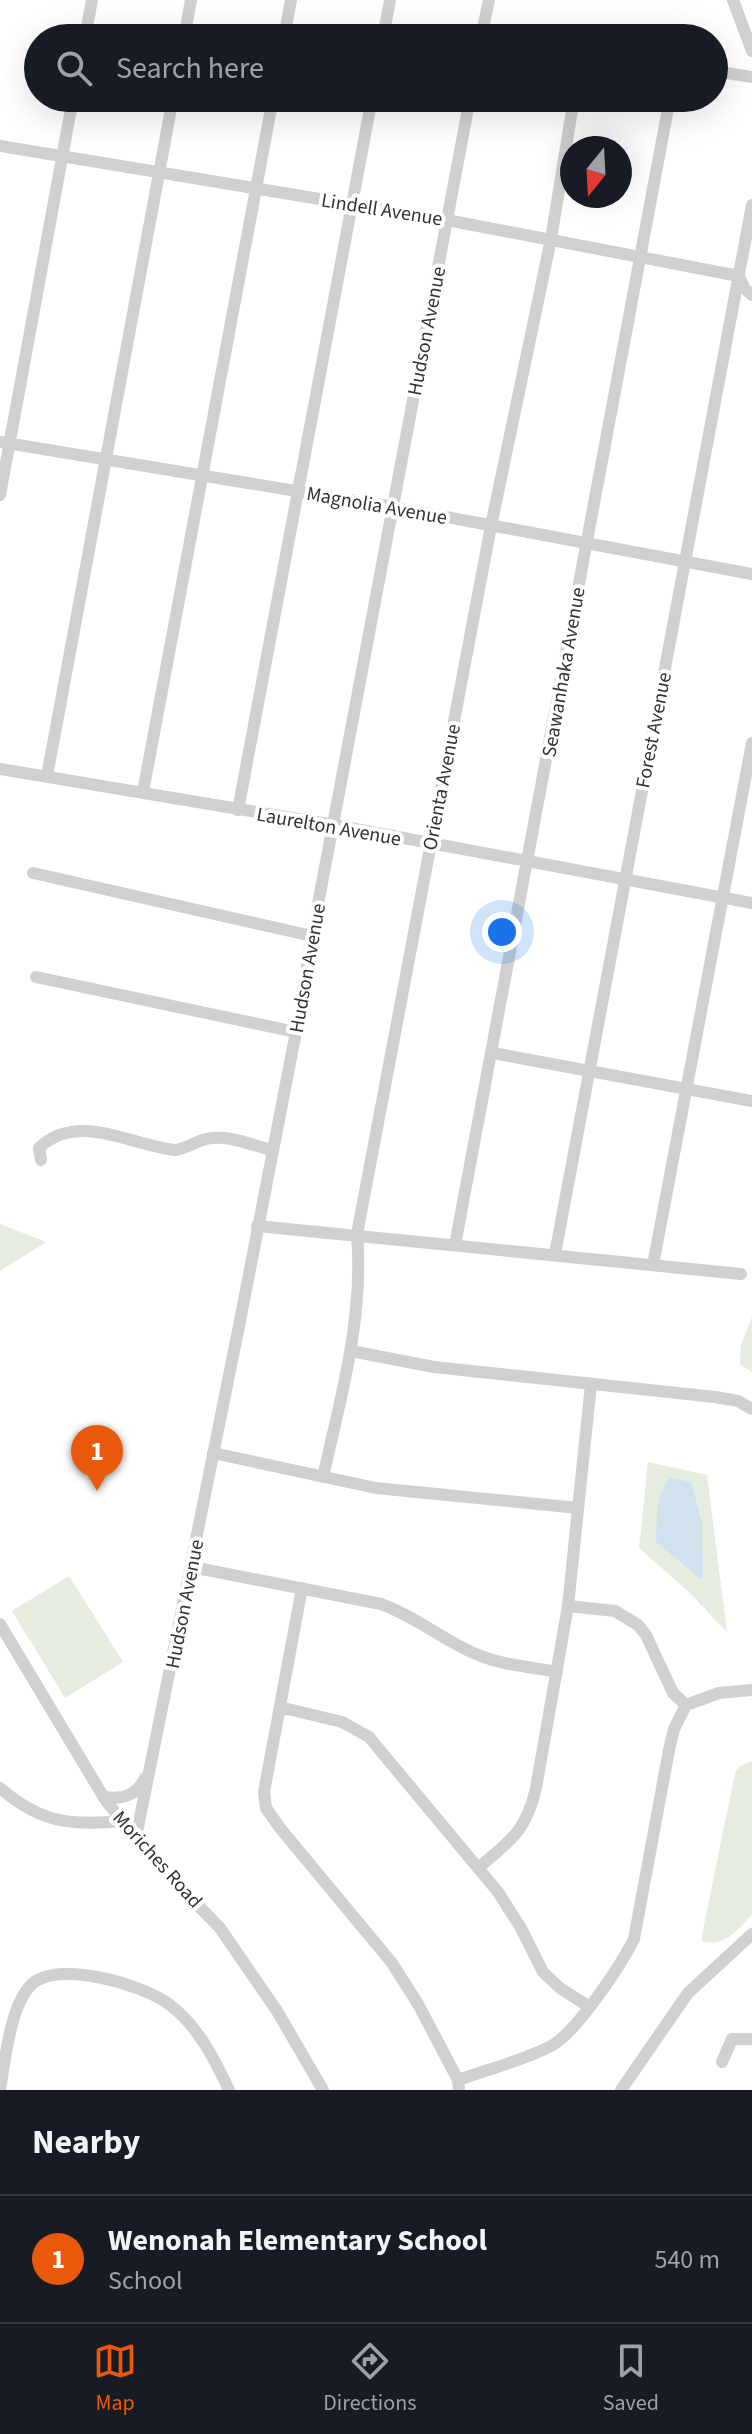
<!DOCTYPE html>
<html lang="en">
<head>
<meta charset="utf-8">
<style>
  :root { --surface:#171b24; --page:#20242c; --text:#f1f3f6; --muted:#9ea1a6; --line:#363941; --accent:#ea580c }
  body { margin:0; font-family:"Source Sans 3",sans-serif; background:var(--page); color:var(--text) }
  .compass { position:absolute; left:560px; top:136px; width:72px; height:72px; border-radius:50%; background:var(--surface); box-shadow:0 8px 32px #0002; rotate:198deg }
  .you { position:absolute; left:502px; top:932px; width:28px; height:28px; margin:-20px; border:6px solid #fff; border-radius:50%; background:#1a73e8; box-shadow:0 0 0 12px #1a73e833 }
  .badge { display:grid; place-items:center; width:52px; height:52px; border-radius:50%; background:var(--accent); color:#fff; font-size:26px; font-weight:700 }
  .pin { position:absolute; translate:-50% -66px; filter:drop-shadow(0 2px 4px #0008) }
  .pin::after { content:''; position:absolute; top:42px; width:28px; height:24px; background:inherit; clip-path:polygon(0 0,100% 0,50% 100%) }
  .list { margin:0; padding:0; list-style:none }
  h2 { display:flex; justify-content:space-between; align-items:center; height:104px; margin:0; padding:0 32px; font-size:34px }
  h2 small { font-size:26px; font-weight:400; color:var(--muted) }
  .list li { display:grid; grid-template-columns:52px 1fr auto; gap:24px; align-items:center; box-sizing:border-box; height:128px; padding:0 32px; border-top:2px solid var(--line) }
  .list b { display:block; font-size:30px; white-space:nowrap }
  .list p { margin:0; font-size:26px; white-space:nowrap; color:var(--muted) }
  .list em { font-size:26px; font-style:normal; color:var(--muted) }
  .icon { flex:none; width:44px; height:44px; fill:none; stroke:currentColor; stroke-width:2; stroke-linecap:round; stroke-linejoin:round }
  .map { position:relative; flex:none; width:752px; height:2090px; overflow:hidden }
  .search { position:absolute; background:var(--surface); box-shadow:0 8px 32px #0002; left:24px; right:24px; top:24px; height:88px; display:flex; align-items:center; gap:20px; box-sizing:border-box; padding:0 28px; border-radius:44px; color:var(--muted); font-size:30px }
  .sheet { height:232px; background:var(--surface) }
  nav { display:flex; justify-content:space-around; align-items:center; box-sizing:border-box; height:112px; border-top:2px solid var(--line); background:var(--surface); font-size:22px; color:var(--muted) }
  nav a { display:grid; justify-items:center; gap:4px }
  nav .on { color:var(--accent) }
  .map>svg:first-child { display:block }
  .green { fill:#e6ecdf; fill-rule:evenodd }
  .water { fill:#cfe2ee }
  .lines { fill:none; stroke-linecap:round; stroke-linejoin:round }
  .minor { stroke:#d0d0d0; stroke-width:12 }
  .labels { text-anchor:middle; stroke-width:8; stroke-linejoin:round; paint-order:stroke }
  .street-label { font-size:20px; fill:#333; stroke:#fff }
</style>
</head>
<body>
<div class="map">
<svg width="752" height="2090" viewBox="0 0 752 2090">
  <rect width="100%" height="100%" fill="#fff"/>
  <g class="green">
    <path d="M0,1224L46,1242L0,1271Z"/>
    <path d="M752,1317V1372L740,1365L741,1345Z"/>
    <path d="M648,1462L707,1475L727,1632L688,1591L639,1548ZM691,1483L702,1521L703,1578H699L656,1542Z"/>
    <path d="M69,1576L123,1662L65,1698L12,1611Z"/>
    <path d="M752,1761V1915C738,1929 724,1948 702,1941V1935L735,1773L740,1766Z"/>
  </g>
  <path class="water" d="M670,1478L691,1482L702,1521L703,1578H699L656,1542C657,1521 655,1495 670,1478Z"/>
  <g class="lines">
    <g class="minor">
      <path d="M733,0L752,51"/>
      <path d="M482,32L522,38"/>
      <path d="M85,38L92,0"/>
      <path d="M184,38L191,0"/>
      <path d="M284,38L291,0"/>
      <path d="M383,38L390,0"/>
      <path d="M481,38L489,0"/>
      <path d="M714,71L752,77"/>
      <path d="M0,146L447,220L739,276L745,289L752,295"/>
      <path d="M0,442L393,507L752,574"/>
      <path d="M0,495L73,98"/>
      <path d="M0,769L334,825L752,903"/>
      <path d="M47,776L173,98"/>
      <path d="M143,792L273,98"/>
      <path d="M238,810L372,98"/>
      <path d="M33,873L312,936"/>
      <path d="M36,977L296,1032"/>
      <path d="M493,1053L752,1101"/>
      <path d="M41,1160L39,1148C77,1111 130,1145 175,1150C187,1148 195,1142 206,1139C228,1134 251,1145 271,1150"/>
      <path d="M257,1226L741,1274"/>
      <path d="M455,1245L670,98"/>
      <path d="M555,1254L752,205"/>
      <path d="M653,1265L752,743"/>
      <path d="M351,1351L434,1367L715,1397L738,1401L752,1409"/>
      <path d="M213,1453L376,1488L578,1508"/>
      <path d="M323,1477C341,1397 364,1317 357,1234L491,526L551,239L574,98"/>
      <path d="M192,1567L381,1604C415,1616 443,1640 476,1654C501,1665 531,1667 557,1672"/>
      <path d="M302,1588L264,1792L266,1808L280,1828L392,1963L418,2004L458,2080L459,2090"/>
      <path d="M568,1606L615,1611L638,1625L646,1635L673,1693L686,1705"/>
      <path d="M0,1624L106,1801L157,1863L220,1928L277,2011L323,2090"/>
      <path d="M280,1710L288,1709L342,1722L369,1737L498,1892L521,1928L543,1972L560,1988L588,2006"/>
      <path d="M0,1788C41,1823 70,1826 123,1821"/>
      <path d="M104,1797C123,1800 137,1795 145,1778"/>
      <path d="M136,1837L239,1326L296,1032L312,936L470,98"/>
      <path d="M478,1868C510,1841 526,1832 536,1788L568,1606L591,1384"/>
      <path d="M722,2062L732,2039H752"/>
      <path d="M458,2080C489,2069 522,2061 551,2046C576,2033 621,1965 634,1939L669,1750L674,1729L686,1705L719,1693L752,1690"/>
      <path d="M0,2090C5,2061 10,2006 31,1985C57,1959 145,1985 170,2005C198,2026 215,2060 229,2090"/>
      <path d="M621,2090L688,1993L752,1934"/>
    </g>
  </g>
  <g class="labels">
    <g class="street-label">
      <text transform="translate(382 209) rotate(9)" y="7">Lindell Avenue</text>
      <text transform="translate(426 331) rotate(-79)" y="7">Hudson Avenue</text>
      <text transform="translate(377 505) rotate(10)" y="7">Magnolia Avenue</text>
      <text transform="translate(563 672) rotate(-80)" y="7">Seawanhaka Avenue</text>
      <text transform="translate(653 730) rotate(-79)" y="7">Forest Avenue</text>
      <text transform="translate(441 787) rotate(-79)" y="7">Orienta Avenue</text>
      <text transform="translate(329 826) rotate(10)" y="7">Laurelton Avenue</text>
      <text transform="translate(307 968) rotate(-80)" y="7">Hudson Avenue</text>
      <text transform="translate(184 1604) rotate(-79)" y="7">Hudson Avenue</text>
      <text transform="translate(158 1859) rotate(48)" y="7">Moriches Road</text>
    </g>
  </g>
</svg>
<svg class="compass" viewBox="-18 -18 36 36"><path d="M0-13l5 13h-10z" fill="#e53935"/><path d="M0 13l5-13h-10z" fill="#9ea1a6"/></svg>
<div class="you"></div>
<div class="pin badge" style="left:97px;top:1491px">1</div>
<div class="search"><svg class="icon" aria-label="search" viewBox="0 0 24 24"><circle cx="10" cy="10" r="6"/><path d="M15 15l6 6"/></svg>Search here</div>
</div>
<section class="sheet">
<h2>Nearby<small></small></h2>
<ul class="list">
<li><span class="badge">1</span><div><b>Wenonah Elementary School</b><p>School</p></div><em>540 m</em></li>
</ul>
</section>
<nav>
<a class="on"><svg class="icon" aria-label="map" viewBox="0 0 24 24"><path d="M3 6l6-2 6 2 6-2v14l-6 2-6-2-6 2zM9 4v14M15 6v14"/></svg>Map</a>
<a><svg class="icon" aria-label="directions" viewBox="0 0 24 24"><path d="M12 3l9 9-9 9-9-9zM9 14v-3h6M13 9l2 2-2 2"/></svg>Directions</a>
<a><svg class="icon" aria-label="saved" viewBox="0 0 24 24"><path d="M7 4h10v16l-5-4-5 4z"/></svg>Saved</a>
</nav>
</body>
</html>
